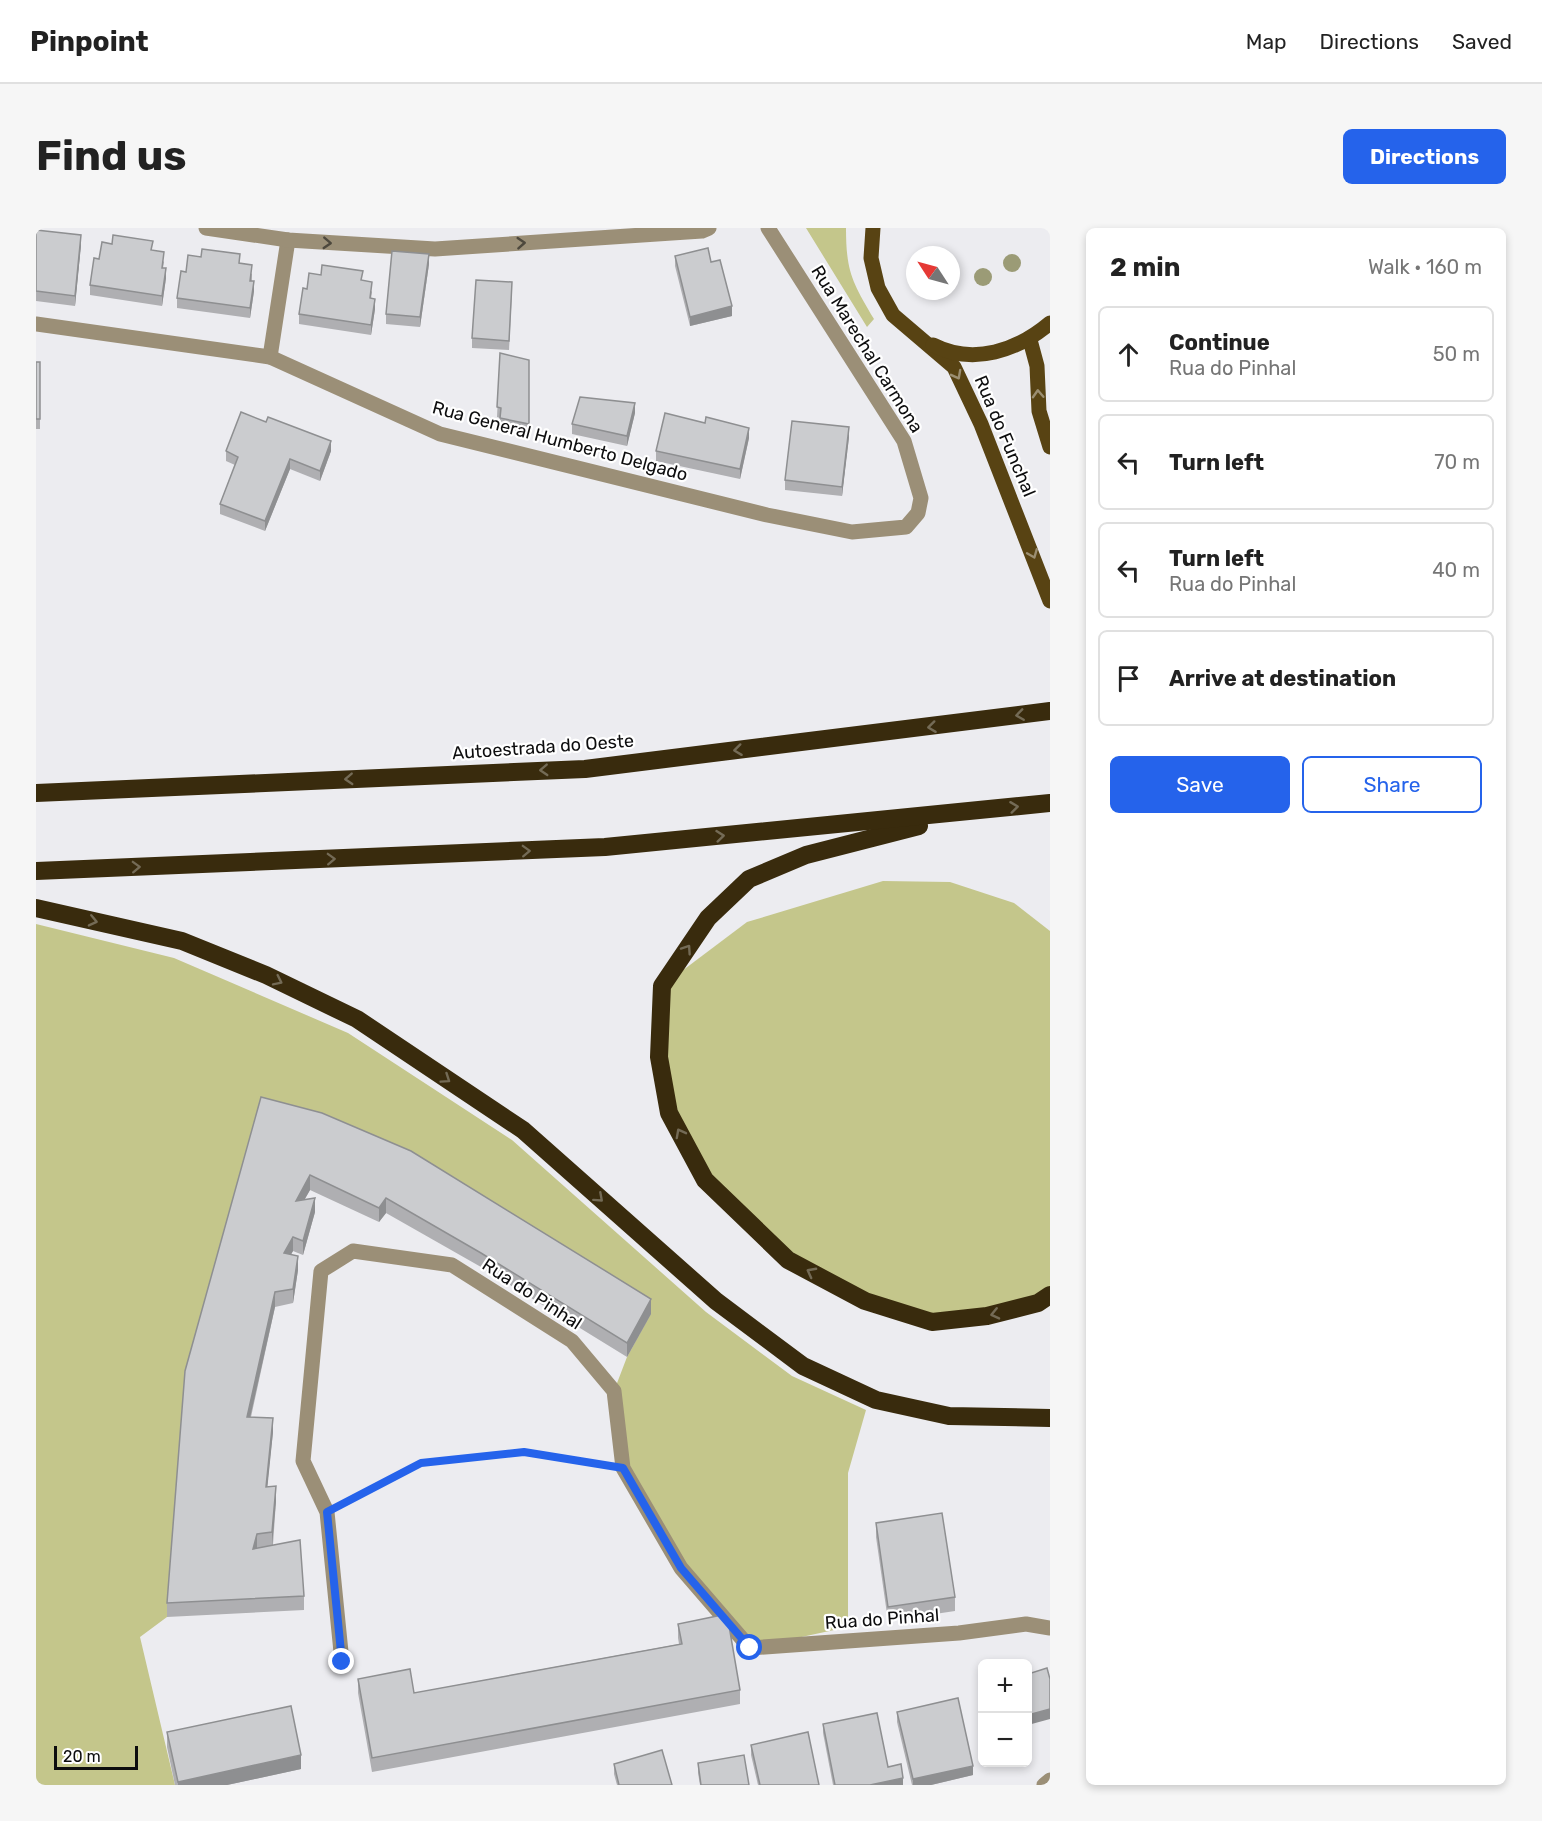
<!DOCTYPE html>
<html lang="en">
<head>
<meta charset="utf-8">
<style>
  :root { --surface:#fff; --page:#f6f6f6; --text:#222; --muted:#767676; --line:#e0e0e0; --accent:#2563eb }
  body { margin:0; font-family:Rubik,sans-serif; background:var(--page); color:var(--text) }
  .controls { position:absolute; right:18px; bottom:18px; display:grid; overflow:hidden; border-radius:9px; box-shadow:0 3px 9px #0003 }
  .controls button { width:54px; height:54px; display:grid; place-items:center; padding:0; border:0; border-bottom:2px solid var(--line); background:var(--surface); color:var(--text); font:30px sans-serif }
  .compass { position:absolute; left:870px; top:18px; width:54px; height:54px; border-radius:50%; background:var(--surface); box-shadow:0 3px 9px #0003; rotate:306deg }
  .scale { position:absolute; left:18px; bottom:15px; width:84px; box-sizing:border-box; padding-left:6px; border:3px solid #0d0d0e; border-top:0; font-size:16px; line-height:21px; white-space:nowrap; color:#0d0d0e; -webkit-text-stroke:4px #fff; paint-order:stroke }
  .stop { position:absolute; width:18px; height:18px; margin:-14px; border:4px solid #2563eb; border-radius:50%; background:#fff }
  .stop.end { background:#2563eb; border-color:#fff; box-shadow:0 2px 6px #0008 }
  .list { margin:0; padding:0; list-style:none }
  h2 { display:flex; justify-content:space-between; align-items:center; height:78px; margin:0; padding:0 24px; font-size:26px }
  h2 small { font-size:20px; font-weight:400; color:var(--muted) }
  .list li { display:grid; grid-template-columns:39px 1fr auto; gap:18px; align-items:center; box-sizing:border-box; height:96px; margin:0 12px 12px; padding:0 12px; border:2px solid var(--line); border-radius:9px }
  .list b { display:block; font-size:22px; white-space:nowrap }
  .list p { margin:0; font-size:20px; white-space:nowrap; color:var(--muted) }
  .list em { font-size:20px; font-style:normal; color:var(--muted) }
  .actions { display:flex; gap:12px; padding:18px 24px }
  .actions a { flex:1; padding:14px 0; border:2px solid var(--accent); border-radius:9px; text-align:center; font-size:21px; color:var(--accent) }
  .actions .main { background:var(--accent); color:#fff }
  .icon { flex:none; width:33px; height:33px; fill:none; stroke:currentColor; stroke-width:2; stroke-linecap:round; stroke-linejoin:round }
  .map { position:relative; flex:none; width:1014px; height:1557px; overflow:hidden; border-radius:9px }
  header { display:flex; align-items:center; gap:36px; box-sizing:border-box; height:84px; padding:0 30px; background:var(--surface); border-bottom:2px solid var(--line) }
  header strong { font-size:28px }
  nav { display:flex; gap:33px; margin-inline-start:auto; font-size:21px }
  .intro { display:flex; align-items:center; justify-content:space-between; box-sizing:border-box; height:144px; padding:0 36px }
  h1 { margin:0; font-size:42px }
  .button { padding:15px 27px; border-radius:9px; background:var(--accent); color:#fff; font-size:21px; font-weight:700 }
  main { display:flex; gap:36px; padding:0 36px }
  aside { flex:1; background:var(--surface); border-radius:9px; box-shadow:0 3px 9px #0003 }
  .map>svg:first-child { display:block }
  .green { fill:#c4c68b }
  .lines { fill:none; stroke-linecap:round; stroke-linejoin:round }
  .path { stroke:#808083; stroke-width:4; stroke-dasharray:3 3; stroke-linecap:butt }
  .service { stroke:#9b8f77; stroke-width:15 }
  .minor { stroke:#9b8f77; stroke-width:15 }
  .primary { stroke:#584313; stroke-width:15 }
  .motorway { stroke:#392b0d; stroke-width:18 }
  .tree { fill:#9b9b76 }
  .wall { fill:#afafb2 }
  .shaded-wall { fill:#8e8f91 }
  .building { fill:#cbcccf; stroke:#8e8f91; stroke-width:1.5 }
  .oneway { stroke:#4d483d }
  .oneway2 { stroke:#9b8e71 }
  .oneway3 { stroke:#746b56 }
  .route { stroke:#2563eb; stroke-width:8 }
  .labels { text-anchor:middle; stroke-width:4.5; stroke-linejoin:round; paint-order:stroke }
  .street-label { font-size:18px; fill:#0d0d0e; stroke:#fff }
</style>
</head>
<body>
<header>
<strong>Pinpoint</strong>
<nav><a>Map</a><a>Directions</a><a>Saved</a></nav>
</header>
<div class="intro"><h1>Find us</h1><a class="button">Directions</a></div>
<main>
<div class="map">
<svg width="1014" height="1557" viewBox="0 0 1014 1557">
  <rect width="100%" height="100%" fill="#ececf0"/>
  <g class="green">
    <path d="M770,0H810C810,43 816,54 838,91L831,99Z"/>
    <path d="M847,653L914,654L978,675L1014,703V1061L951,1088L866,1084L752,1032L694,976L646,909L623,829L626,758L711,694Z"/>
    <path d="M0,696L138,730L312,805L476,912L670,1084L756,1148L830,1182L812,1245V1399L714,1420L645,1340L587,1240L578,1163L591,1129L615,1085L286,900L131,1389L104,1409L139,1557H0Z"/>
  </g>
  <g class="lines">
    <path class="path" d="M310,1274L385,1235L488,1224L564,1237"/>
    <path class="service" d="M234,129L252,12"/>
    <g class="minor">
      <path d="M170,0L252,12L399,21L666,3L673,0"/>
      <path d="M0,96L234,129L404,206L731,287L816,304L870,299L882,285L885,270L868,213L732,0"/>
      <path d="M306,1434L291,1284L267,1233L285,1043L317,1023L416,1037L536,1113L578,1163L587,1240L645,1340L714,1420L923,1405L990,1396L1014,1400"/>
      <path d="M1008,1557L1014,1552"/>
    </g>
    <g class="primary">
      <path d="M837,0L835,30L842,60L857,87L918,139L945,196L1014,373"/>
      <path d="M994,112L1001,138L1003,183L1014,219"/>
      <path d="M897,117C938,138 982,122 1014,95"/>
    </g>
    <g class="motorway">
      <path d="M0,565L549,541L1014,483"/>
      <path d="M883,598L770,627L713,651L672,690L626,758L623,829L633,885L669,952L752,1032L829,1073L896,1094L951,1088L1002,1075L1014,1067"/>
      <path d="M0,643L569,619L1014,575"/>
      <path d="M0,680L146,713L230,747L321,791L487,902L680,1073L767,1138L840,1172L913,1188L1014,1190"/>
    </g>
  </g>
  <g class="tree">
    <circle cx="976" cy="35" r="9"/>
    <circle cx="947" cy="49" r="9"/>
  </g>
  <g class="wall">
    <path d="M0,2L45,17L39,78L0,73Z"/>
    <path d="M117,23L128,34L127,40L130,50L126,78L54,67V57L63,31Z"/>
    <path d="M639,28L675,34L696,88L654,98L639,38Z"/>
    <path d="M204,35L216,46V53L218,63L214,90L141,80V70L150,44Z"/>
    <path d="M393,36L384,99L350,96V86Z"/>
    <path d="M327,53L336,64L335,71L339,81L335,107L263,96V86L271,61Z"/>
    <path d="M476,64L473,122L436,120V110Z"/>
    <path d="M464,125L493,196V206L464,199V190L461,189Z"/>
    <rect x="0" y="134" width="4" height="67"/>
    <path d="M599,185L591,218L536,206V196Z"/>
    <path d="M813,209L806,268L749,262V252Z"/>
    <path d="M713,210L704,251L620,233V223Z"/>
    <path d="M190,223H295L284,253L254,241L229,303L184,286V276L199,237L190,233Z"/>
    <path d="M225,869L615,1086L591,1129L445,1039L350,985L343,994L274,962L268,972L279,984L267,1027L257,1023L255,1026L262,1042L257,1075L239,1079L215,1189L237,1204L231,1259L240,1273L237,1317L268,1368V1382L131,1389V1375Z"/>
    <path d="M840,1295L919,1369V1383L852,1393L840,1309Z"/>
    <path d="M642,1396L704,1462V1476L336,1544L322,1465V1451L378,1465L643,1416L642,1410Z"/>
    <path d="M861,1484L937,1547L895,1557H876L861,1494Z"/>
    <path d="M787,1496L852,1539L867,1557H797L787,1505Z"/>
    <path d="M131,1504L265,1541L191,1557H139L131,1519Z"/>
    <path d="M715,1517L783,1557H722L715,1527Z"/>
    <path d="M662,1535L713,1557H664L662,1545Z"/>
    <path d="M578,1536L636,1557H581L578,1546Z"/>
  </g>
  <g class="shaded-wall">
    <path d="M45,7V17L39,78V68Z"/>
    <path d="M393,26V36L384,99V89Z"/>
    <path d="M130,40V50L126,78V68Z"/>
    <path d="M218,53V63L214,90V80Z"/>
    <path d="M339,71V81L335,107V97Z"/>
    <path d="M696,78V88L654,98V89Z"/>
    <path d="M599,175V185L591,218V208Z"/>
    <path d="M813,199V209L806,268V259Z"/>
    <path d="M713,200V210L704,251V241Z"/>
    <path d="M295,213V223L284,253V243Z"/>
    <path d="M254,231V241L229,303V293Z"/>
    <path d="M274,947V962L260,987V973Z"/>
    <path d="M279,970V984L267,1027V1013Z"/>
    <path d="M350,970V985L343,994V980Z"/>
    <path d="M257,1009V1023L248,1039V1025Z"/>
    <path d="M262,1028V1042L257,1075V1061Z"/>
    <path d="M239,1064V1079L211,1203V1189Z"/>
    <path d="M615,1071V1086L591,1129V1115Z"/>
    <path d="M237,1190V1204L230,1273V1259Z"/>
    <path d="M240,1258V1273L236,1318V1304Z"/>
    <path d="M221,1306V1320L217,1321Z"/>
    <path d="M1014,1481V1491L992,1497V1487Z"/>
    <path d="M265,1527V1541L191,1557H142V1554Z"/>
    <path d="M937,1538V1547L895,1557H877V1551Z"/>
    <path d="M867,1550V1557H834Z"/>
  </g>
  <g class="building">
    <path d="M0,2L45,7L39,68L0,63Z"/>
    <path d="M77,7L117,13L115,22L128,24L126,40H130L126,68L54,57L58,30L63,31L66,14L76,16Z"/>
    <path d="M672,20L675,34L684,32L696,78L654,89L639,28Z"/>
    <path d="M166,21L204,26L203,35L216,37L214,53H218L214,80L141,70L145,43L150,44L152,27L165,29Z"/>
    <path d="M356,23L393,26L384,89L350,86Z"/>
    <path d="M286,37L327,43L325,52L336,54L334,70L339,71L335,97L263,86L267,60L271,61L273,45L285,47Z"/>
    <path d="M440,52L476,54L473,113L436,110Z"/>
    <path d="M464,125L493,132V196L464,190L465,180L461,179Z"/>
    <rect x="0" y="134" width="4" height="57"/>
    <path d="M544,169L599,175L591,208L536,196Z"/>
    <path d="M205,184L230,194L232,189L295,213L284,243L254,231L229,293L184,276L202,229L190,223Z"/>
    <path d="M629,185L669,195L670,189L713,200L704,241L620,223Z"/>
    <path d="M756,193L813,199L806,259L749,252Z"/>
    <path d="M225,869L286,885L375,923L615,1071L591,1115L445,1025L350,970L343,980L274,947L260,973L279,970L267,1013L257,1009L248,1025L262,1028L257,1061L239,1064L211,1189L237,1190L230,1259L240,1258L236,1304L221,1306L217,1321L264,1312L268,1368L131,1375L149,1143Z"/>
    <path d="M906,1285L919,1369L852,1379L840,1295Z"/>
    <path d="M691,1386L704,1462L336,1530L322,1451L374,1441L378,1465L646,1416L642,1396Z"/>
    <path d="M1011,1440L1014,1451V1481L992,1487V1446Z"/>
    <path d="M922,1470L937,1538L877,1551L861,1484Z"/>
    <path d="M255,1478L265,1527L142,1554L131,1504Z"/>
    <path d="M841,1485L852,1539L865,1536L867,1550L834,1557H799L787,1496Z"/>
    <path d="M772,1504L783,1557H724L715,1517Z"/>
    <path d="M626,1522L636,1557H583L578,1536Z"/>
    <path d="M708,1527L713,1557H665L662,1535Z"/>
  </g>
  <defs><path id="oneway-chevron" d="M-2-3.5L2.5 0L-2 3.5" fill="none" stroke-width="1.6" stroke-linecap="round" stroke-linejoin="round" transform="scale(1.5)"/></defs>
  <g class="oneway">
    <use href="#oneway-chevron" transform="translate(291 15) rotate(3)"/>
    <use href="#oneway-chevron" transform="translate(485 15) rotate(-4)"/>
  </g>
  <g class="oneway2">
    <use href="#oneway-chevron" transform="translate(921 147) rotate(62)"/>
    <use href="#oneway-chevron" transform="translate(1002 166) rotate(-93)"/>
    <use href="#oneway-chevron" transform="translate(997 326) rotate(68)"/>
  </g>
  <g class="oneway3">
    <use href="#oneway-chevron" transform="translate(984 487) rotate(172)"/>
    <use href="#oneway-chevron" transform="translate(896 499) rotate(173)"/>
    <use href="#oneway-chevron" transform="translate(702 522) rotate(173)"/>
    <use href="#oneway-chevron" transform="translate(508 542) rotate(177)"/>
    <use href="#oneway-chevron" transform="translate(313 551) rotate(177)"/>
    <use href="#oneway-chevron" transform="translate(978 579) rotate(-7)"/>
    <use href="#oneway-chevron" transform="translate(684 608) rotate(-6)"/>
    <use href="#oneway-chevron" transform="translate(490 623) rotate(-2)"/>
    <use href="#oneway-chevron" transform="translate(295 631) rotate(-2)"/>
    <use href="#oneway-chevron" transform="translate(100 639) rotate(-2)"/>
    <use href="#oneway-chevron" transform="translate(57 693) rotate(13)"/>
    <use href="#oneway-chevron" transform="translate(651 721) rotate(-56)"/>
    <use href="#oneway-chevron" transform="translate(242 753) rotate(26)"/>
    <use href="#oneway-chevron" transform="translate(410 851) rotate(34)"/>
    <use href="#oneway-chevron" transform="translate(644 905) rotate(-118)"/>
    <use href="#oneway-chevron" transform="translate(563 970) rotate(42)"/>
    <use href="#oneway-chevron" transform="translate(775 1044) rotate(-152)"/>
    <use href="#oneway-chevron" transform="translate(959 1086) rotate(167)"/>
  </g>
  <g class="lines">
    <path class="route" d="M306,1434L291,1284L385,1235L488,1224L587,1240L645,1340L714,1420"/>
  </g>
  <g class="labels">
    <g class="street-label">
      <text transform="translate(831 121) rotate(58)" y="6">Rua Marechal Carmona</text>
      <text transform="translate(969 208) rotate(67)" y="6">Rua do Funchal</text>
      <text transform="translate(524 213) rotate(15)" y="6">Rua General Humberto Delgado</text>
      <text transform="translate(507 519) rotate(-4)" y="6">Autoestrada do Oeste</text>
      <text transform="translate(496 1066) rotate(33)" y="6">Rua do Pinhal</text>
      <text transform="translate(846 1391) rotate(-4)" y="6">Rua do Pinhal</text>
    </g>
  </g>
</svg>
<div class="controls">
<button>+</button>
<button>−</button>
</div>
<svg class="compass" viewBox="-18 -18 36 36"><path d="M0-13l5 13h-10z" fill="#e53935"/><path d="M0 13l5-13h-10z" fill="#767676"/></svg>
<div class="scale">20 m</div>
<div class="stop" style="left:714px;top:1420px"></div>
<div class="stop end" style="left:306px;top:1434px"></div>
</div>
<aside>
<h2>2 min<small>Walk · 160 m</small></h2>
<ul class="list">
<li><svg class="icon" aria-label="ahead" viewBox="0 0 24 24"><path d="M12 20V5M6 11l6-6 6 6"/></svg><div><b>Continue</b><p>Rua do Pinhal</p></div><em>50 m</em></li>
<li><svg class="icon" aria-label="left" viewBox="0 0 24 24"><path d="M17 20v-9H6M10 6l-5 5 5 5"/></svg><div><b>Turn left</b></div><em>70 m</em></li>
<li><svg class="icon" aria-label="left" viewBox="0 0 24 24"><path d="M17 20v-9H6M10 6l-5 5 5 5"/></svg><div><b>Turn left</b><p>Rua do Pinhal</p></div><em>40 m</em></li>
<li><svg class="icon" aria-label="arrive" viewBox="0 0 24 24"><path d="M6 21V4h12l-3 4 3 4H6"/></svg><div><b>Arrive at destination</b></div></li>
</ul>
<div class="actions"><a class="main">Save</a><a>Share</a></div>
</aside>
</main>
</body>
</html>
